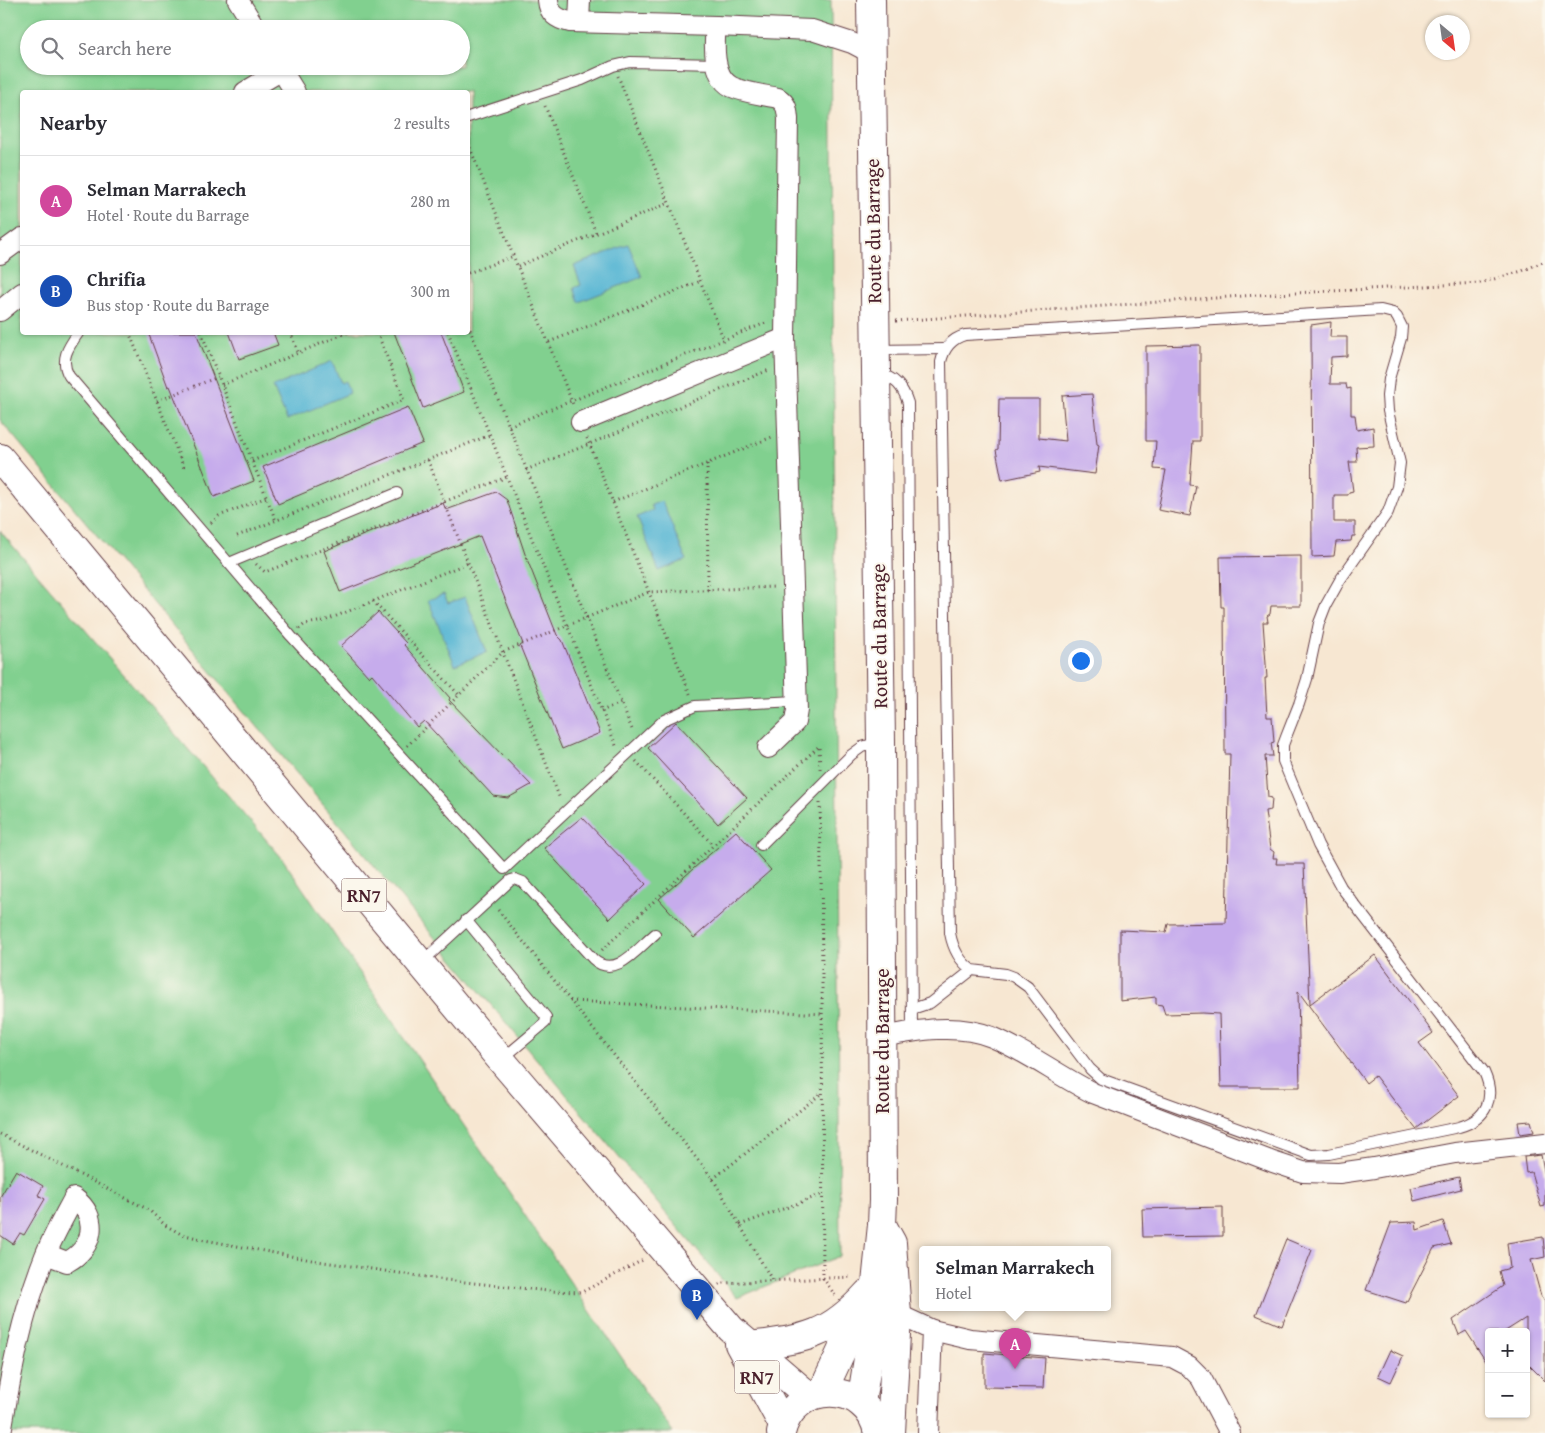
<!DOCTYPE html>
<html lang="en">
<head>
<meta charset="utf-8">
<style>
  :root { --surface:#fff; --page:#f2f2f3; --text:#2b2b33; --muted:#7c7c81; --line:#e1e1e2; --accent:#ea580c }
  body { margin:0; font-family:"Gentium Book Plus",serif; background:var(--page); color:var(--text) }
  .controls { position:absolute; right:15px; bottom:15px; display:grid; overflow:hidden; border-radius:5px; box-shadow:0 1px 4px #0004 }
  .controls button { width:45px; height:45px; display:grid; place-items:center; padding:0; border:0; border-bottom:1px solid var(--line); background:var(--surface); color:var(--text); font:25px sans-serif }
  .compass { position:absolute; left:1425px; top:15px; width:45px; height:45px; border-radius:50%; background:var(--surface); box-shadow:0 1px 4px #0004; rotate:151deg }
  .you { position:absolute; left:1080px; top:660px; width:18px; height:18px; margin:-12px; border:4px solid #fff; border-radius:50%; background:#1a73e8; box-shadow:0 0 0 8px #1a73e833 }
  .badge { display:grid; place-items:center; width:32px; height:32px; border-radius:50%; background:var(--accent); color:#fff; font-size:16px; font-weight:700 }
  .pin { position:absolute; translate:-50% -41px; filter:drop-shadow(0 1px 2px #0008) }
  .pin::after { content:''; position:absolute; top:26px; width:18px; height:15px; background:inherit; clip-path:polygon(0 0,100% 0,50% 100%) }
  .popup { position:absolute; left:919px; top:1246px; width:192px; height:65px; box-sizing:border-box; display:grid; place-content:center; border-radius:5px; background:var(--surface); filter:drop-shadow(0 1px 4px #0005); font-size:16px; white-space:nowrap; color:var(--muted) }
  .popup b { font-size:19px; color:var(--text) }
  .popup::after { content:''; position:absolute; left:50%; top:100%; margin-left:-10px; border:10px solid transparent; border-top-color:var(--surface) }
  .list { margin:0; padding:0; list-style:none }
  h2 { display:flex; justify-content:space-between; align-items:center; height:65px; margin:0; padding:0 20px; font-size:21px }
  h2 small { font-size:16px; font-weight:400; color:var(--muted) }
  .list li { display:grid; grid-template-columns:32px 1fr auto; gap:15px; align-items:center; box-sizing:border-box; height:90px; padding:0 20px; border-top:1px solid var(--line) }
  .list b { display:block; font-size:19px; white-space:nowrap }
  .list p { margin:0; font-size:16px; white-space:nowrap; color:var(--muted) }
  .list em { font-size:16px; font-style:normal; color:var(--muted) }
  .icon { flex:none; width:28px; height:28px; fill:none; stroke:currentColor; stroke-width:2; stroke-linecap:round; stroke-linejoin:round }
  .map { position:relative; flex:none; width:1545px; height:1433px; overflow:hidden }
  .search { position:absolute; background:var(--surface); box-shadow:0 1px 4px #0004; left:20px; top:20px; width:450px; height:55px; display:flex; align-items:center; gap:12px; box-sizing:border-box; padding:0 18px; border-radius:28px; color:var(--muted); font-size:19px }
  .panel { position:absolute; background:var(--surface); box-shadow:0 1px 4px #0004; left:20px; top:90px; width:450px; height:245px; border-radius:5px }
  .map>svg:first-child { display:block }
  .green { fill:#81d08f; stroke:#66785d; fill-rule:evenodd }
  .water { fill:#55b5d3; stroke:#506a7f }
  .building { fill:#c6acec }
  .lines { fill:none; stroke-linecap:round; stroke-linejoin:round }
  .lane-casing { stroke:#643d44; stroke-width:12 }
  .street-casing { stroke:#643d44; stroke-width:22 }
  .secondary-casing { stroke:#643d44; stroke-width:30 }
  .primary-casing { stroke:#643d44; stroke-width:30 }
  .path { stroke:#643d44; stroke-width:3; stroke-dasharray:1 4; stroke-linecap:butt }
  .lane { stroke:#fff; stroke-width:10 }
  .street { stroke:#fff; stroke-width:20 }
  .secondary { stroke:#fff; stroke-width:28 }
  .primary { stroke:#fff; stroke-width:28 }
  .labels { text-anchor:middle; stroke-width:4; stroke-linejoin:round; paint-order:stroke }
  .shield { fill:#fbf7ec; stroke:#7f6065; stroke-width:1 }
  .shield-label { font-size:19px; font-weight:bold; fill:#4a1f2b }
  .street-label { font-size:20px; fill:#4a1f2b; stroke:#fbf7ec }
</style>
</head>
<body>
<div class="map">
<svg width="1545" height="1433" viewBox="0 0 1545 1433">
  <rect width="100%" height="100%" fill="#fbf7ec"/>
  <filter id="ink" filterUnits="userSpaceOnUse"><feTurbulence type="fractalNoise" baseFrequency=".02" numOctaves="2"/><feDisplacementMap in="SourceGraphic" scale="10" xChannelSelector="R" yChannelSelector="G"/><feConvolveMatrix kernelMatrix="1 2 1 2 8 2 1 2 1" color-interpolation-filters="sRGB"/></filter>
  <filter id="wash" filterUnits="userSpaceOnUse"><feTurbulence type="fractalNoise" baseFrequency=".0096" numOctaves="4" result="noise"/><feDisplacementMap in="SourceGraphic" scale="20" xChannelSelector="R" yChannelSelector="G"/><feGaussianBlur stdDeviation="1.12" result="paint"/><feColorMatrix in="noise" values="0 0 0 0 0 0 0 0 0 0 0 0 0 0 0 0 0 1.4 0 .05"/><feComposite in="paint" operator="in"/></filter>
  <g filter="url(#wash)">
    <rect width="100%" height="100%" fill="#f7e7d2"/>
    <g class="green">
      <path d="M0,0H831L840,1256L737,1298L0,420ZM29,29H461V66H29ZM22,92H468V332H22Z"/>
      <path d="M0,531L282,858L673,1433H0Z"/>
    </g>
    <g class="water">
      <path d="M628,244L642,277L579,302L574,288L581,285L574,266Z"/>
      <path d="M332,361L341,383L345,381L350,393L287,420L273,387Z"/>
      <path d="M662,501L686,560L659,571L637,517L653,510L651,505Z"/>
      <path d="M444,594L448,603L465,597L487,652L455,665L428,600Z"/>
    </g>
    <g id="blocks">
      <g class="building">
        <path d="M1331,322L1330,337H1347V356L1331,357L1330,384H1346L1347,389L1351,388V415H1355L1357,430L1373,427L1374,446L1356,447L1357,462H1349L1353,491L1349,492L1348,495H1334V522H1355V536H1352L1351,541L1336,542L1334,556L1312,557L1311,325Z"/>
        <path d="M148,332H196L254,481L214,497L170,386L168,387Z"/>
        <path d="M229,332H273L278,345L239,359Z"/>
        <path d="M394,332H441L464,392L423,408Z"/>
        <path d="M1200,345V441H1193L1190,485L1196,486L1190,516L1158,510L1166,470L1154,469L1156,441H1146V346Z"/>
        <path d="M1092,394L1097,444L1099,445L1095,474L1039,467L1040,472L1002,480L996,450L998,449L999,399H1039V438L1066,441L1062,396Z"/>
        <path d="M408,407L423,443L278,504L263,467Z"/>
        <path d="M496,492L507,500L525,554L557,635L562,640L600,733L562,749L520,646L523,644L480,536L340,592L324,551L443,503L446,510Z"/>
        <path d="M1301,556V606H1271L1270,614L1267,616L1268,622H1263L1267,678H1265L1267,717H1272L1274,742L1271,743L1273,756H1265L1268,797L1272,798L1271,810L1265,811L1270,849L1274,852L1273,858H1277L1276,864H1304L1310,1004L1375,955L1433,1033L1419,1043L1459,1096L1416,1129L1375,1076L1366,1083L1298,991L1300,1087H1221L1219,1014L1203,1013L1165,1014L1162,1005L1156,1004V997L1120,1001V930L1166,932L1168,924L1226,923L1230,754H1225L1224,607H1221L1220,557Z"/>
        <path d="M378,612L406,643L404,645L450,698L449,700L531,785L508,798L493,796L424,721L417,727L372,674L369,677L341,646Z"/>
        <path d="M676,722L747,798L718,824L648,748Z"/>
        <path d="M582,817L646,884L610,919L544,848Z"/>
        <path d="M736,831L771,870L694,938L659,899Z"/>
        <path d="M1531,1121L1534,1132L1520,1134L1518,1122Z"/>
        <path d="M1541,1155L1545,1176V1206L1541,1207L1531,1172L1526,1173L1524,1157Z"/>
        <path d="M16,1170L43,1186L38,1195L45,1199L24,1235L20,1233L13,1244L0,1235V1197Z"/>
        <path d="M1459,1177L1461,1189L1414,1201L1411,1188Z"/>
        <path d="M1223,1207V1236L1143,1237L1142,1209Z"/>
        <path d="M1443,1221L1451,1244L1434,1248L1406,1303L1366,1290L1391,1223L1416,1222L1417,1230Z"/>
        <path d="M1543,1237L1545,1257L1531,1260L1541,1296L1545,1302V1381L1526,1362V1318L1504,1332H1489V1366L1466,1331L1459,1335L1453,1320L1503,1286L1499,1271L1510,1268L1507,1243Z"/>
        <path d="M1286,1239L1312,1250L1282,1326L1256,1315Z"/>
        <path d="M1390,1350L1403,1356L1391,1382L1378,1376Z"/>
        <path d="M984,1353L1045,1358L1043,1388L984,1387Z"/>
      </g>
    </g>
  </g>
  <g filter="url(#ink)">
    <use href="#blocks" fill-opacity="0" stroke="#643d44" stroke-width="1"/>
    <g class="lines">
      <g class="lane-casing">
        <g id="lane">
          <path d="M468,117L582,80L613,66L630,62L717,64"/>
          <path d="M79,332C69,346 59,359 69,376L291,636L504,869L664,720L695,706L797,701"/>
          <path d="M876,350L945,349"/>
          <path d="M878,374C895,377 903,387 908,403L912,1031"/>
          <path d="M229,563L397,493"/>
          <path d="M761,845L851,755L862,747L879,742"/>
          <path d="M466,920L546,1017L545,1023L501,1060"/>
          <path d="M422,962L511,880L515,879L523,882L593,959C615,980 638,948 655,934"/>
          <path d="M912,1009L930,1003L972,970L1006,974L1014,977L1028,987L1090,1069L1101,1079L1311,1155L1329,1154L1459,1127C1487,1119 1496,1098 1484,1072L1341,887L1318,845L1283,761V745L1286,737L1299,704L1307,679L1319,623L1326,605L1340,580L1388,512L1397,487L1400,463L1388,411L1387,396L1389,379L1401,338L1402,327L1397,317L1393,313L1381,310L965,335C951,339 944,348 941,362L950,933C953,949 959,961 972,970"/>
        </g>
      </g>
      <g class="street-casing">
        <g id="street">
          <path d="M238,0L256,29"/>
          <path d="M548,0C549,14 557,19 570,22L716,26L812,30L852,43L871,53"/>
          <path d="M579,22L580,0"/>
          <path d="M716,26C714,44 712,77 732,87C746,93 764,95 778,98C787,104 787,109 788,119L785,338L797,710L795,722L768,748"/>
          <path d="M279,66L295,92"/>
          <path d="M245,92L282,70"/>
          <path d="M0,254L22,238"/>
          <path d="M0,311L22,293"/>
          <path d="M581,422L785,338"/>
          <path d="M882,1037C917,1030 958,1023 992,1037C1028,1052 1059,1076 1093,1093L1273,1162L1303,1172L1339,1173L1374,1168L1455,1153L1545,1143"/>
          <path d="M897,1314L932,1330L970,1339L1172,1357L1189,1366L1201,1378L1230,1433"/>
          <path d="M1,1433C11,1372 22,1314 45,1256C53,1236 64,1217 74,1198C100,1217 94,1248 67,1262L46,1254"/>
          <path d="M928,1433L932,1330"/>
        </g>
      </g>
      <g class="secondary-casing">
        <g id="secondary">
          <path d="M822,1393L867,1296"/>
          <path d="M861,1403L869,1352L882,1225L883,1200L881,741L871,0"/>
        </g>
      </g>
      <g class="primary-casing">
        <g id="primary">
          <path d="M0,458L501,1060L731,1329L810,1397"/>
          <path d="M882,1225L892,1243L897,1314L891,1433"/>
          <path d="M739,1344L783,1425"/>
          <path d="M750,1346C806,1339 829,1336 868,1293"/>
          <path d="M781,1433C793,1380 868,1379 878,1433"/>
        </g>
      </g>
      <g class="path">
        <path d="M618,76L724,340"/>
        <path d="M545,106L596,233"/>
        <path d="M468,143L574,407"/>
        <path d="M518,266L669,203"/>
        <path d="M468,273L514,256"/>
        <path d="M896,321L1257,295L1480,283L1522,271L1545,261"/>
        <path d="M468,325L633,732"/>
        <path d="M129,332L184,468"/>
        <path d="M201,332L276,521"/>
        <path d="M290,332L299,354"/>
        <path d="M448,332L617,748"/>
        <path d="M549,342L701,281"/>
        <path d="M222,385L348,332"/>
        <path d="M157,401L218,377"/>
        <path d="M509,426L768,322"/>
        <path d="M587,438L690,694"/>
        <path d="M428,460L560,799"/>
        <path d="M252,461L404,400L377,332"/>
        <path d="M707,464L708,590"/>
        <path d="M526,470L769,370"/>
        <path d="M613,502L772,437"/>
        <path d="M211,523L219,516L267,497"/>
        <path d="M237,536L490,435"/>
        <path d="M256,564L265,572L507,477"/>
        <path d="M373,601L459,695"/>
        <path d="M299,629L305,624L324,621L468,563"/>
        <path d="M601,711L621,703"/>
        <path d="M407,746L503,652L649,592L775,587"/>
        <path d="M636,761L713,845"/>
        <path d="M820,803C823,961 822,1120 823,1278L835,1295"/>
        <path d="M498,910L713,1179L772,1280"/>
        <path d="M602,950L819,746L820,769"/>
        <path d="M570,1001L823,1014"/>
        <path d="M0,1134L149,1210L165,1225L181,1234L205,1240L317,1261L446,1280L548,1291L582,1292L643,1260"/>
        <path d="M713,1179L822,1093"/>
        <path d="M740,1225L823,1194"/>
        <path d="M719,1285L722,1283L852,1277"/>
      </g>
      <use href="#lane" class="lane"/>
      <use href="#street" class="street"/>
      <use href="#secondary" class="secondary"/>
      <use href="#primary" class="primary"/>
    </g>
  </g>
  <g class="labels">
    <g class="shield">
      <rect x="341.5" y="878.5" width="45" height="33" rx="4"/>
      <rect x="734.5" y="1360.5" width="45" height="33" rx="4"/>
    </g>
    <g class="shield-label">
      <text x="364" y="902">RN7</text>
      <text x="757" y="1384">RN7</text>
    </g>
    <g class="street-label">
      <text transform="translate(873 231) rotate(-91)" y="7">Route du Barrage</text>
      <text transform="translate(879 636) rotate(-91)" y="7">Route du Barrage</text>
      <text transform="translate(882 1041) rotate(-90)" y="7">Route du Barrage</text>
    </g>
  </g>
</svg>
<div class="controls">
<button>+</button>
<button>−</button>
</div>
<svg class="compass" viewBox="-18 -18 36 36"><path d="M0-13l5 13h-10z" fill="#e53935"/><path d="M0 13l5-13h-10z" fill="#7c7c81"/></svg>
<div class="you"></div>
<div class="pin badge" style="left:1015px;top:1369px;background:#d1479c">A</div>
<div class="popup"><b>Selman Marrakech</b>Hotel</div>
<div class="pin badge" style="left:697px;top:1320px;background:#1a4fb4">B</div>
<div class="search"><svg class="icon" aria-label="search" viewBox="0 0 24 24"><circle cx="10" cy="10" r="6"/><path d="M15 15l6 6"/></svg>Search here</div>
<section class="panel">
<h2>Nearby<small>2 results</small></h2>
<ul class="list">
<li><span class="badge" style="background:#d1479c">A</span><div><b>Selman Marrakech</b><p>Hotel · Route du Barrage</p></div><em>280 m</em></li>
<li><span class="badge" style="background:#1a4fb4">B</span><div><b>Chrifia</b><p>Bus stop · Route du Barrage</p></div><em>300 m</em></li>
</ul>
</section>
</div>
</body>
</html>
